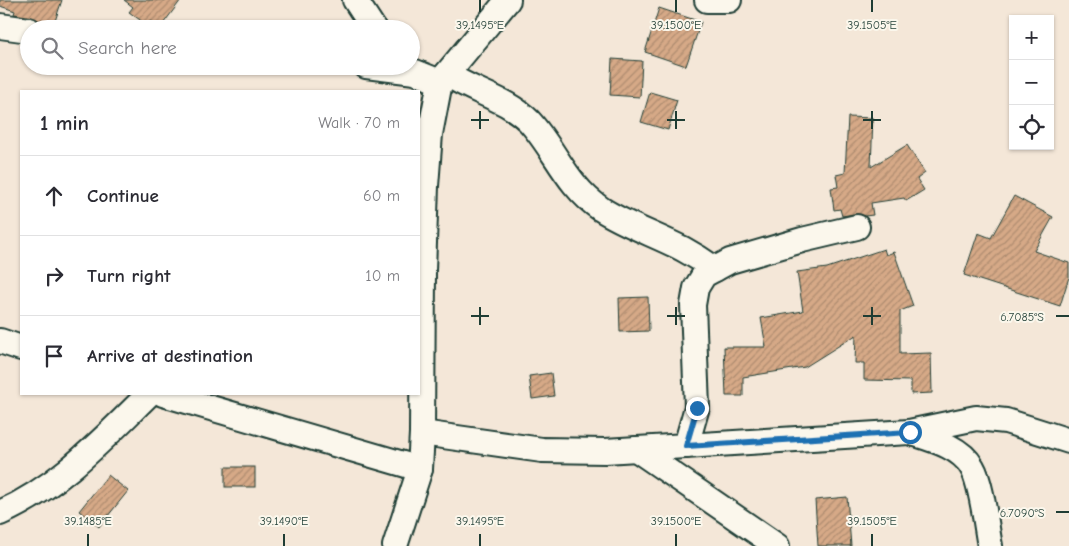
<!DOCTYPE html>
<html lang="en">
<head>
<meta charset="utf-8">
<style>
  :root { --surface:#fff; --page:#f2f2f3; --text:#2b2b33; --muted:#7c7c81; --line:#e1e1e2 }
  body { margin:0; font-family:"Comic Neue",sans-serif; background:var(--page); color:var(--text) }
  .controls { position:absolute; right:15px; top:15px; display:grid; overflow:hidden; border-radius:0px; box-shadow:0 1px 4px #0004 }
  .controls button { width:45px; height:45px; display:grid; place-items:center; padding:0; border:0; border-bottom:1px solid var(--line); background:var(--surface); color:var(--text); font:25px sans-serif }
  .stop { position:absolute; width:15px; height:15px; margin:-11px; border:4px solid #1f6fb2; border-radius:50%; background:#fff }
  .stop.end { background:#1f6fb2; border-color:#fff; box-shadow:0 1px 5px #0008 }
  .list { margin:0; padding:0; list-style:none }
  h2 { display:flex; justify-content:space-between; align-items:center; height:65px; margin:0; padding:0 20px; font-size:21px }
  h2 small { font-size:16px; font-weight:400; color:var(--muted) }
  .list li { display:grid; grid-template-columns:32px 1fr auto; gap:15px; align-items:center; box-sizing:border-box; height:80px; padding:0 20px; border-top:1px solid var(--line) }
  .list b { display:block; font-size:19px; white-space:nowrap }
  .list em { font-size:16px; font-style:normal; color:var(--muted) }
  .icon { flex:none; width:28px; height:28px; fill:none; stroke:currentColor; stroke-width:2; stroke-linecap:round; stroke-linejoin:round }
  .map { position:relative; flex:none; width:1069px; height:546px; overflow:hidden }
  .search { position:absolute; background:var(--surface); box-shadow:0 1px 4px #0004; left:20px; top:20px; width:400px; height:55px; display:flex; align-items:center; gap:12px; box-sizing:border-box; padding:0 18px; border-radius:28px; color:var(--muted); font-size:19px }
  .panel { position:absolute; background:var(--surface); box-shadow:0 1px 4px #0004; left:20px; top:90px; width:400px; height:305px; border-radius:0px }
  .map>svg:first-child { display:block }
  .building { fill:url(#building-hatch); stroke:#1f3d34 }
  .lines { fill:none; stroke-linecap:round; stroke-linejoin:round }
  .minor-casing { stroke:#1f3d34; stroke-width:28 }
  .minor { stroke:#fbf7ec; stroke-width:24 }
  .route { stroke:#1f6fb2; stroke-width:6 }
  .ticks { fill:none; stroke:#1f3d34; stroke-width:2 }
  .ticks-label { font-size:12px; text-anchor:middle; fill:#1f3d34; stroke:#fbf7ec; stroke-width:4; stroke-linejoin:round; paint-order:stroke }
</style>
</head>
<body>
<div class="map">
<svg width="1069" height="546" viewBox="0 0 1069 546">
  <defs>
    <pattern id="building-hatch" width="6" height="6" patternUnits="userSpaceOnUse" patternTransform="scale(1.25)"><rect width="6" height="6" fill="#d6a987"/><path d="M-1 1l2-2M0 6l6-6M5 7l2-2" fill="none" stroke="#ad8b6f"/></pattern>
  </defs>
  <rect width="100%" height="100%" fill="#f4e7d8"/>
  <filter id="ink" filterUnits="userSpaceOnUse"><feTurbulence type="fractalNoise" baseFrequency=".02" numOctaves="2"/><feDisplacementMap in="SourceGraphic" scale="10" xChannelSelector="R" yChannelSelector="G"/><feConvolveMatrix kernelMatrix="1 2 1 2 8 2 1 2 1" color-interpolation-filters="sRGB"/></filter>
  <g filter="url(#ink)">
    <g class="building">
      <path d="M0,0H62L54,24L41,20L40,23L31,17L14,14L15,11L0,6Z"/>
      <path d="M124,0H181L160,28L150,21L147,25L129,12L133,7Z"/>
      <path d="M659,8L701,22L686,66L645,52Z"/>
      <path d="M612,59L642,61L640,97L610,95Z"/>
      <path d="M650,92L677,100L668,130L641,122Z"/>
      <path d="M848,117L873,118L871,167L907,145L925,173L917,179L924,190L906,201L904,198L871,203L873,215L865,216L854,214L842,216L840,209L834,210L831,188L838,187L836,175L845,173Z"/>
      <path d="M1014,196L1053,217L1034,251L1069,263V277L1060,306L964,275L978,233L991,238Z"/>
      <path d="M884,249L886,255L894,252L913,306L900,311V354L931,353L932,393L911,394V381L864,380V363H855L856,335L805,367L743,377V396H726L724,347H766L761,318L803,311L797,272L827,268Z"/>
      <path d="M648,297L649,331L620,332L619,298Z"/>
      <path d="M551,373L554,396L532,399L529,376Z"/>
      <rect x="225" y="467" width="30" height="20"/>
      <path d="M108,475L128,491L99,527L79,511Z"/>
      <path d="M847,497L851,546H818L815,500Z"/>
    </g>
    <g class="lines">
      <g class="minor-casing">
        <g id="minor">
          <path d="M355,0L374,29"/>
          <path d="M707,0H729"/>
          <path d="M0,26L29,30"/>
          <path d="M366,66L415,72L440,82"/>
          <path d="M447,74C473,92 506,98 529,121C555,149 566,185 601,209C626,225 656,235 683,249C694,255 705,262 715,269"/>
          <path d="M0,341L21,348"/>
          <path d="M163,394L420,469"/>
          <path d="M909,432C930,439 960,446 972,467C982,484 986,526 990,546"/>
          <path d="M422,433L542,450L605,451L909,432L976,418L1006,421L1069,441"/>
          <path d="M686,446L697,407L693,305L696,288L704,275L730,261L802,240L857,227"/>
          <path d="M636,449L777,546"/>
          <path d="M0,513C59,487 104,438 149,394"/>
          <path d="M395,546L420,469L422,433L423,271L426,186L430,134L440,82L508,0"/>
        </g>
      </g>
      <use href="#minor" class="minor"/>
    </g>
  </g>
  <g class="lines" filter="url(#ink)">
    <path class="route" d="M697,408L686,446L910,432"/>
  </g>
  <path class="ticks" d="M480,0V12M676,0V12M872,0V12M480,111V129M676,111V129M872,111V129M471,120H489M667,120H685M863,120H881M480,307V325M676,307V325M872,307V325M471,316H489M667,316H685M863,316H881M1056,316H1069M1056,512H1069M88,534V546M284,534V546M480,534V546M676,534V546M872,534V546"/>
  <g class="ticks-label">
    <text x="480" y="29">39.1495°E</text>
    <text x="676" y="29">39.1500°E</text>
    <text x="872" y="29">39.1505°E</text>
    <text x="1022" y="321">6.7085°S</text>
    <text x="1022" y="517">6.7090°S</text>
    <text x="88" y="525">39.1485°E</text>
    <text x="284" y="525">39.1490°E</text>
    <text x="480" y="525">39.1495°E</text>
    <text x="676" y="525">39.1500°E</text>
    <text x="872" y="525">39.1505°E</text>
  </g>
</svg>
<div class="controls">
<button>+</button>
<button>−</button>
<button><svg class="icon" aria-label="locate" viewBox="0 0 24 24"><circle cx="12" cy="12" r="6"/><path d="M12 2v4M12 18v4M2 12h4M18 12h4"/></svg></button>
</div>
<div class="stop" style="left:910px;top:432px"></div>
<div class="stop end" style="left:697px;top:408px"></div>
<div class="search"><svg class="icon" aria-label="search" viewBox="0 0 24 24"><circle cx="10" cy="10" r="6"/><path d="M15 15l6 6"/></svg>Search here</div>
<section class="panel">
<h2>1 min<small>Walk · 70 m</small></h2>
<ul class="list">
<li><svg class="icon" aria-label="ahead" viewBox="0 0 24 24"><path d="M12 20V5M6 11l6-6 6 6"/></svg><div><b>Continue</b></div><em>60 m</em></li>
<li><svg class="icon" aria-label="right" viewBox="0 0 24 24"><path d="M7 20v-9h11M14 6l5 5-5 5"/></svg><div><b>Turn right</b></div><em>10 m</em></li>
<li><svg class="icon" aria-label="arrive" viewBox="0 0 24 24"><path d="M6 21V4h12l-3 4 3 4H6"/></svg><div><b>Arrive at destination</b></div></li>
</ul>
</section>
</div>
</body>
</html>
